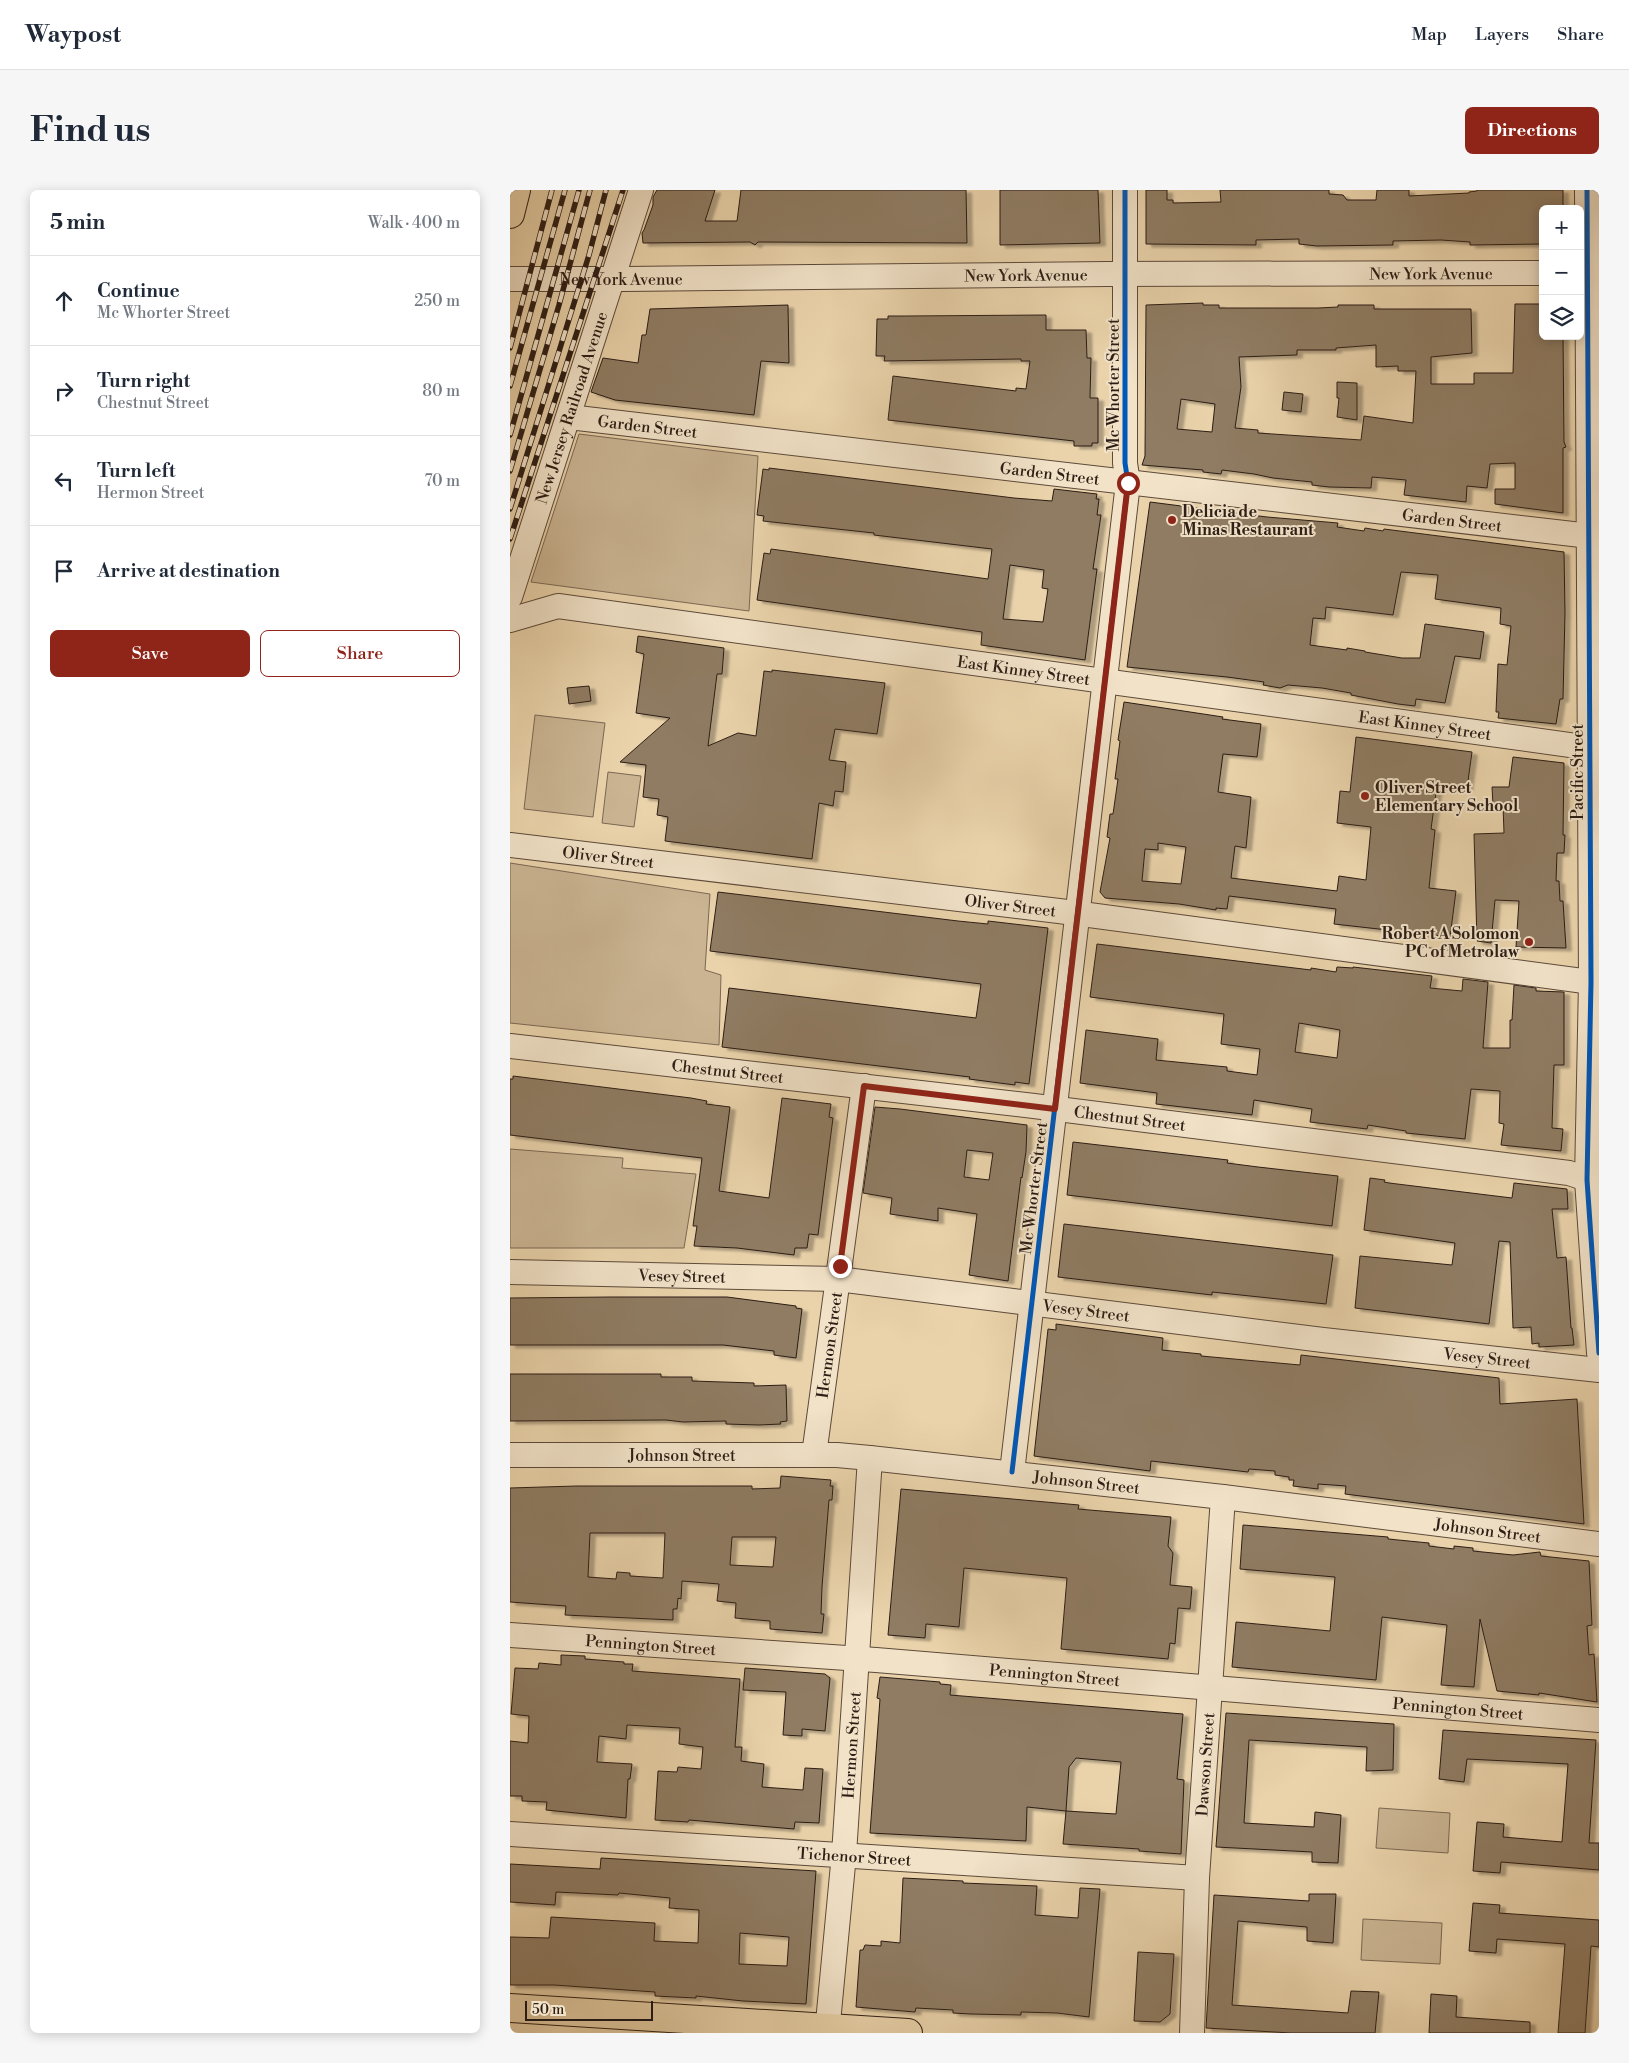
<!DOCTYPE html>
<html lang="en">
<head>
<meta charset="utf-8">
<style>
  :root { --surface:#fff; --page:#f6f6f7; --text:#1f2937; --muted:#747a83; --line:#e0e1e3; --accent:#8f2418 }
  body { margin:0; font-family:"Libre Bodoni",serif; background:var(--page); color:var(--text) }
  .controls { position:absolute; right:15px; top:15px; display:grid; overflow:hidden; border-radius:8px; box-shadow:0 2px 12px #0003 }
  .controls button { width:45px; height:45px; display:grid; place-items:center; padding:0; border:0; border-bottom:1px solid var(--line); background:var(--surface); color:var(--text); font:25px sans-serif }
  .scale { position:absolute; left:15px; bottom:12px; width:128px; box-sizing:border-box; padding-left:5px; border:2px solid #2c1d15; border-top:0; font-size:14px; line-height:18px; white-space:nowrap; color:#2c1d15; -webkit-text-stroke:4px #f1e2c8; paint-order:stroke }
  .stop { position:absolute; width:15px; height:15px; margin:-11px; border:4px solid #8f2418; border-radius:50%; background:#fff }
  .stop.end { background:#8f2418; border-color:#fff; box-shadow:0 1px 5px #0008 }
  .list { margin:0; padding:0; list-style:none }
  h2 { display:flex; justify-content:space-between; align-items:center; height:65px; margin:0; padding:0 20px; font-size:21px }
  h2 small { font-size:16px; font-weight:400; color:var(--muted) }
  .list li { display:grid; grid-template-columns:32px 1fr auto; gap:15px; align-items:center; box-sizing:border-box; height:90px; padding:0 20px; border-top:1px solid var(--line) }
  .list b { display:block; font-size:19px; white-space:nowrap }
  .list p { margin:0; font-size:16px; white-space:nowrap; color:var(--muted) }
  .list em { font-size:16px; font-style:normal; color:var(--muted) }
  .actions { display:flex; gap:10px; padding:15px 20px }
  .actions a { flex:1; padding:11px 0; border:1px solid var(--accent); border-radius:8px; text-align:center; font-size:18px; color:var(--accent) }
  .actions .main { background:var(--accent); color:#fff }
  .icon { flex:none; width:28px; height:28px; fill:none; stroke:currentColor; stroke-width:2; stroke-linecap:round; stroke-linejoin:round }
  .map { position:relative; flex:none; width:1089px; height:1843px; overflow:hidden; border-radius:8px }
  header { display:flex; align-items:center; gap:30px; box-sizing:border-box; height:70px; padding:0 25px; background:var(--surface); border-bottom:1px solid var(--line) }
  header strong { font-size:24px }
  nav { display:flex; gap:28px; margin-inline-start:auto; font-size:18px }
  .intro { display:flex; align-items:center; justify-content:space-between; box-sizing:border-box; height:120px; padding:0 30px }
  h1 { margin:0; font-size:35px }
  .button { padding:12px 22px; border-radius:8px; background:var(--accent); color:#fff; font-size:18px; font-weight:700 }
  main { display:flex; gap:30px; padding:0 30px }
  aside { flex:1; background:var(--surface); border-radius:8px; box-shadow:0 2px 12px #0003 }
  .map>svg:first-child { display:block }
  .green { fill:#cab492; stroke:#7b6854 }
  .building { fill:#8f7c63; stroke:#2c1d15; fill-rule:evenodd; filter:url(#shadow) }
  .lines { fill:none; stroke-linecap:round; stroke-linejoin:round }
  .minor-casing { stroke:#5c4a3a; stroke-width:26 }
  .major-casing { stroke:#2c1d15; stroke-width:30 }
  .minor { stroke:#f1e2c8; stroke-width:24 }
  .major { stroke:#ead3ab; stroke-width:28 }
  .rail-casing { stroke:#2c1d15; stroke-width:5.5 }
  .rail { stroke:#f1e2c8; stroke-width:4; stroke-dasharray:11; stroke-linecap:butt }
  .cycleway-casing { stroke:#f1e2c8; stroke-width:8 }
  .cycleway { stroke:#0057b8; stroke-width:5 }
  .route { stroke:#8f2418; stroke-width:6 }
  .poi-dot { fill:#8f2418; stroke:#f1e2c8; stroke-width:2 }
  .labels { text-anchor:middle; stroke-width:4; stroke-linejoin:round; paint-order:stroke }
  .street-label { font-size:16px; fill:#2c1d15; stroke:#f1e2c8 }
  .poi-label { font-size:16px; font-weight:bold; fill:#2c1d15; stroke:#f1e2c8; text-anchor:start }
</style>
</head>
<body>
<header>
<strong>Waypost</strong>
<nav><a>Map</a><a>Layers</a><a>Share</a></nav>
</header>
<div class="intro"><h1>Find us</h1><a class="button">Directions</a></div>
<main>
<aside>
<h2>5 min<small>Walk · 400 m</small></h2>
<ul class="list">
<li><svg class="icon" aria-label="ahead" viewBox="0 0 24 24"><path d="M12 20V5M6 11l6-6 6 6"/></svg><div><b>Continue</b><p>Mc Whorter Street</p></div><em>250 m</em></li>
<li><svg class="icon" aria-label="right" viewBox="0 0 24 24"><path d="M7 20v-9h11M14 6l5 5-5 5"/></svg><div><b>Turn right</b><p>Chestnut Street</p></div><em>80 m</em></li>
<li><svg class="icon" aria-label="left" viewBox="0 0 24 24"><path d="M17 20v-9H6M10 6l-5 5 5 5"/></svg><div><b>Turn left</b><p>Hermon Street</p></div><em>70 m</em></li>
<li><svg class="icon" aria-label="arrive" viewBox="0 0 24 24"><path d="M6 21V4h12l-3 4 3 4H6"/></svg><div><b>Arrive at destination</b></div></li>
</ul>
<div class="actions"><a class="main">Save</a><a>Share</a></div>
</aside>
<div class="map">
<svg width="1089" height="1843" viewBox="0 0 1089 1843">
  <defs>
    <filter id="shadow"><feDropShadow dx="5.5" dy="3" stdDeviation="1" flood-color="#0004"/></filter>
  </defs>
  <rect width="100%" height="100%" fill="#ead3ab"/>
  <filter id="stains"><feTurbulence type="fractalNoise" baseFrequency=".004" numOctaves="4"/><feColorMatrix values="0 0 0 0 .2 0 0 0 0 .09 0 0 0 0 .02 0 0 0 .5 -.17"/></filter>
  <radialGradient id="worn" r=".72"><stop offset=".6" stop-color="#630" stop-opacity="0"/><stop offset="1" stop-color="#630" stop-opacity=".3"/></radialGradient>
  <g class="green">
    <path d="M69,244L248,266L239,421L21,392Z"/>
    <path d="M25,525L95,533L83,627L14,619Z"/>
    <path d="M98,582L131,586L124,637L92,633Z"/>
    <path d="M0,673L200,704L195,780L211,785L209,855L0,833Z"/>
    <path d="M0,959L113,968L112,978L186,984L174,1058H0Z"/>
    <path d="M869,1618L940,1623L938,1663L866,1658Z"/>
    <path d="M853,1729L932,1733L930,1774L851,1770Z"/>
  </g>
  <g class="building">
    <path d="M147,0H205L195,31H227L231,0H456L457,53L248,52L245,55L240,52L133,53L132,43L134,40L143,15V7Z"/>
    <path d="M490,0H588L590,53L490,55Z"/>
    <path d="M636,0H657V10H663V13L711,12L710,0H819V4L833,5L837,10H866L867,0H899V6L959,3V2L967,1V0H1053V19H1033V54L960,55V52L931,50L883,51V55L807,56L789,54V49L746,50V55L636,54Z"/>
    <path d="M693,113V115H709V118H808L828,117V115H864V119H961L962,163L921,167V194H964V183H1003L1005,114H1033V146H1053L1054,252L1056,257L1053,258V323L985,314V299H1005V273L980,274L977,298L957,296L956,312L894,305L896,290L862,287L861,298L819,297L802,295V292L763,288L744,284L712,280L711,284L693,282V280L632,275L635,266L636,115ZM866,155V177L888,176V181H906L903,233L854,226L851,250L748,243V240L725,238L731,197L729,167L787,165V160H826V158ZM671,209L705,214L702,242L667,239Z"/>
    <path d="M278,115L279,173L251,171L244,225L105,210L81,202L93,168L128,173L132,145H136L140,119Z"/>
    <path d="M536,125V140H576L577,168H581L580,208H588V253H582V256H564V251L378,230L383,186L506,201V198L516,199L520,171H511V169L374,171L375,166H366L367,129H378V126H395Z"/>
    <path d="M827,192L847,193V230L827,227L829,208H827Z"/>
    <path d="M774,202L793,204L791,222L772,220Z"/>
    <path d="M259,278L504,308L542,311L544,299L587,304L586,309H589L587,325H591L583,379H587L575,470L471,455L472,442L247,410L254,363L260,364L261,359L478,389L482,359L364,345V343L253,331L254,326L247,325L253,279L259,280ZM500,375L534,380L532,398L538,399L533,432L493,429Z"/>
    <path d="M640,312L757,327L828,333L827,337L854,341L855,338L873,341L874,339L1054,362L1055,423L1053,509H1050L1046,534L988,528L989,522H986L988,474L997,475L1001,436L990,434L991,418L925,409L928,385L891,382L883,425L816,417L815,429L803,428L800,455L837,460V458L855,461V462L892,468H910L915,434L974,442L970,469L945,466L935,513L906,509L905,516L888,514L841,505V503L812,498L778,495L770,498L753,495L754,492L717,487L617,477Z"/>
    <path d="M128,446L214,458L212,484H207L198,556L228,543L246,546L254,481L262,482V480L375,493L367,544L325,539L319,570L336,572L333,602L325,601L323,616L309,613L302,669L155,651L158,627L147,625L149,609L133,607L136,575L110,572L160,528L126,523L134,464L126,462Z"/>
    <path d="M79,496L81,511L59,514L57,498Z"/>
    <path d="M614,512L713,527L712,529L751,534L747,567L713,564L708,602L741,607L736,658L725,656L721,688L827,701L829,686L856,690L861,637L827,633L830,601L840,602L846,547L962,562L957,598L927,596L921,639L925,640L919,698L946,701L940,747L824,734L826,719L719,706L717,719L706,718V720L669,714L595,708L590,702L600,648L597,647L600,624H603L608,589H605L610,551L608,550ZM648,653L676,657L671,694L632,691L635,659L648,660Z"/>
    <path d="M1003,567L1054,573L1053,645H1055L1054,663H1047L1046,691H1049L1050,711H1053L1056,758L1006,757L1009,711L985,710L981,753L967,751L964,644L994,643L993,615H983L982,597H999Z"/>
    <path d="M208,702L448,731L478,734V731L538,738L519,894L505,892V895L459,889L460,887L212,857L219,798L466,828L471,794L200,761Z"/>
    <path d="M587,754L801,780V778L826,782L827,777L843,778V777L896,783L922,786L920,798L952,801L953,789L978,792L973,858H1000V830H1002L1004,795L1026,798V801L1054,802V875H1044L1042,938L1053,939L1051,961L991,955L994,934L989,933L990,901L961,899L955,949L896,943V941L858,935L857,939L800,932L802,919L744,910L742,925L646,914L647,903L570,893L576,840L648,849L646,870L717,877V881L747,885L750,859L711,854L714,824L580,807ZM789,833L830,840L827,868L785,862Z"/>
    <path d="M3,886L181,908L197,911L196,914L220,917L209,1001L259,1008L272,908L321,914L319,927L323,928L308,1045L299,1044L297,1058H285L284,1065L227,1058L184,1056L187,1036H183L192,968L0,945V889H3Z"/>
    <path d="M365,917L390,919L517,935L516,962L512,988L511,987L498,1091L459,1085L467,1024L428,1018V1031L380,1024L382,1008L353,1003ZM457,960L483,963L479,990L454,987Z"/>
    <path d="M563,952L718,970L717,973L748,977L828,986L822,1036L557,1005Z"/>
    <path d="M860,988L875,990L874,992L879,993L1002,1008L1004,993L1057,999L1058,1019H1042L1047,1068L1056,1067L1061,1138H1062L1064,1155L1029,1157V1153L1022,1154L1021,1137L1003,1138L1000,1052L989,1051L979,1134L845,1118L850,1066L942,1075L945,1053L854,1040Z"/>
    <path d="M554,1034L823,1065L816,1114L702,1102V1105L548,1087Z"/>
    <path d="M100,1107H217L286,1116V1118L292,1119L286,1168L264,1165V1161L213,1155H0V1108Z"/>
    <path d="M546,1134L653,1148L652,1160L691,1164V1166L790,1175L791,1165L989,1188L990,1214L1067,1209L1074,1334L835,1304L836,1296L808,1294V1299L783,1296L784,1290H779V1287L765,1285V1281L739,1279L738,1282L641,1271L640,1281L524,1266L538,1139L546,1140Z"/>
    <path d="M0,1184H151V1187H182V1191L244,1193V1196L276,1195L277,1231L270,1232L271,1234L249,1235L216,1234V1231L173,1232L156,1230L0,1231Z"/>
    <path d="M271,1286L321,1290L320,1296H323L322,1310H319L312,1397L311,1424H314L312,1443L260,1439V1431L225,1428L226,1413L207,1411L209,1394L172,1391L171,1409L168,1408L167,1419H163V1430L55,1425L56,1416L0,1412V1298L66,1296H242V1299L270,1298ZM80,1343H155L153,1388L120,1386V1383L107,1382L106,1389L78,1387ZM222,1347H266L263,1377L220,1375Z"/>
    <path d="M391,1299L569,1315L568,1319L661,1327L658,1356L663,1363L660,1395L682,1397L680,1419L668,1418L665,1454L660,1453L658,1469L551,1459L557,1388L454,1378L449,1437L416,1434L415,1448L378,1445Z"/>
    <path d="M733,1335L878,1347V1349L919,1353V1356L944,1359V1356L963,1358V1361L1003,1365L1030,1362L1031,1366L1079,1371L1082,1435L1077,1436L1079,1465L1084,1464L1087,1512L1029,1503V1505L987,1501L970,1429L964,1497L931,1495L937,1435L872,1427L866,1490L722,1477L726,1432L820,1441L825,1387L730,1379Z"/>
    <path d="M51,1465L75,1466V1469L114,1472V1474H123L122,1481L230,1489L225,1557H232L231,1571L254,1574L252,1597L293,1600L295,1578L313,1579L309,1633L285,1632L284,1639L179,1630L178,1632L145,1630L148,1581L167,1582L168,1577L191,1579L193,1557L169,1554L170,1538L117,1535L116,1549L89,1546L87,1572L122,1574L120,1589H118L116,1628L36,1620L37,1612L12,1611V1606H0V1551L18,1553L19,1526L1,1524L5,1478L28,1479L29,1473L51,1475Z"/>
    <path d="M235,1478L315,1484L320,1488L315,1541L292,1539V1546L273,1545L276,1502L233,1500Z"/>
    <path d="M370,1487L430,1492V1494L441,1495L440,1505L673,1524L667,1589L674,1590L671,1664L629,1661V1659L553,1654L556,1621L517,1617L516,1651L360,1643L370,1509L367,1508ZM566,1568L611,1572L606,1624L556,1621L559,1577Z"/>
    <path d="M716,1523L884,1534L883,1580L856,1581L857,1557L739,1550L734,1633L804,1637L805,1622L831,1625L828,1673L802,1672V1662L706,1657Z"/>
    <path d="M933,1540L1086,1550L1079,1653H1089V1680L991,1672L990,1683L963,1681L967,1632L994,1634L993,1647L1052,1652L1058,1574L957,1569L954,1592L929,1589Z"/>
    <path d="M91,1668L306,1681L296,1814L233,1811L186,1806V1808L145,1806V1802L44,1795H0V1747L39,1748L41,1727L145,1733L144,1751L188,1753L189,1720L159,1718L160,1708L109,1703L108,1705L46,1702L45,1715L0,1712V1674L90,1679ZM230,1743L279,1747L277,1776L229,1774Z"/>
    <path d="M393,1688L453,1691V1693L527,1696L525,1725L568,1728L570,1698L590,1699L579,1827L547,1823L511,1822V1825L461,1824L443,1823V1820L406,1818L405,1822L346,1817L350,1760H353L355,1755L371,1756V1751L390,1753Z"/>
    <path d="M799,1704H826L823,1753L797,1751V1737L728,1731L722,1815L838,1823L841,1801L869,1802L865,1843H781L696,1838L704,1705L799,1711Z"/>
    <path d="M963,1713L990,1715L989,1723L1089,1730V1757L1081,1756L1075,1843H1048L1055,1754L987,1749L986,1763L959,1761Z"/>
    <path d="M628,1762L664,1764L660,1824L650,1832L624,1831Z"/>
    <path d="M921,1804L947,1806L946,1827L1020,1832V1843H919Z"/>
  </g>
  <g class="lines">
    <g class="minor-casing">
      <g id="minor">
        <path d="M1077,0L1081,792L1077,990L1089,1163"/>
        <path id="s1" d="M0,89H114L597,84L1033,83"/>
        <path id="s2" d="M59,227L1080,346"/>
        <path id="s3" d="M0,407L131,0"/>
        <path id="s4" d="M0,430L48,416L1089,559"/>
        <path id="s5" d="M0,655L549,721L1089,793"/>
        <path id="s6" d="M0,856L524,916L1059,983L1089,993"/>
        <path id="s7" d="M0,1082L328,1089L813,1150L1089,1180"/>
        <path id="s8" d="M0,1265H327L360,1268L713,1307L1089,1354"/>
        <path id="s9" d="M304,1265L354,896"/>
        <path d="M502,1282L618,293L615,273V0"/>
        <path id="s10" d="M0,1445L366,1470L1089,1530"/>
        <path id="s11" d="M0,1644L687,1688"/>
        <path id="s12" d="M317,1843L334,1664L360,1268"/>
        <path id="s13" d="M682,1843L687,1688L713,1307"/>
      </g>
    </g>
    <g class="major-casing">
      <g id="major">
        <path d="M0,24L6,0"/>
        <path d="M0,1818L398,1843"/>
      </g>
    </g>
    <use href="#minor" class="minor"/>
    <use href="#major" class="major"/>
    <g class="rail-casing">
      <g id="rail">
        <path d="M0,158L42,0"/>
        <path d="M0,196L55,0"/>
        <path d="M0,245L69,0"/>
        <path d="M0,281L49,115L80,0"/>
        <path d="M0,319L79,65L96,0"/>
        <path d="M0,349L113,0"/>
      </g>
    </g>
    <use href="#rail" class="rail"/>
    <g class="cycleway-casing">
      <g id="cycleway">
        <path d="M1077,0L1081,792L1077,990L1089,1163"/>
        <path d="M502,1282L618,293L615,273V0"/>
      </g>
    </g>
    <use href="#cycleway" class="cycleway"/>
  </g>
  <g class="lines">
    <path class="route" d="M330,1076L354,896L545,919L618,293"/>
  </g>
  <g class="poi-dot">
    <circle cx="662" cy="330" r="5"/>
    <circle cx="855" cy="606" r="5"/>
    <circle cx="1019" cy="752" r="5"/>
  </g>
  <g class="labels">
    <g class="street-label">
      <text dy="6" stroke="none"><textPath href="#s1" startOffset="921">New York Avenue</textPath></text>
      <text dy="6" stroke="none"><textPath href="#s1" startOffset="516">New York Avenue</textPath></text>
      <text dy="6" stroke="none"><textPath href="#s1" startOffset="111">New York Avenue</textPath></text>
      <text transform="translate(603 195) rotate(-90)" y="6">Mc Whorter Street</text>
      <text dy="6" stroke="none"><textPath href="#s3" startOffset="199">New Jersey Railroad Avenue</textPath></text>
      <text dy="6" stroke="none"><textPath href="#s2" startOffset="79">Garden Street</textPath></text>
      <text dy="6" stroke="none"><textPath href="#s2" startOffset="484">Garden Street</textPath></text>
      <text dy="6" stroke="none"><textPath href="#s2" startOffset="889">Garden Street</textPath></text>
      <text dy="6" stroke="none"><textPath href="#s4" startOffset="520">East Kinney Street</textPath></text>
      <text dy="6" stroke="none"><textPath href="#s4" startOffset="925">East Kinney Street</textPath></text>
      <text transform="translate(1067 582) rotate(-90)" y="6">Pacific Street</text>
      <text dy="6" stroke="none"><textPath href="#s5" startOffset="99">Oliver Street</textPath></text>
      <text dy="6" stroke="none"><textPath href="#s5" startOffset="504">Oliver Street</textPath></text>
      <text dy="6" stroke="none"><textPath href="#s6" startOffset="219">Chestnut Street</textPath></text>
      <text dy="6" stroke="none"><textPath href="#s6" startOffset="624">Chestnut Street</textPath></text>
      <text transform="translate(523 998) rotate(-83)" y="6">Mc Whorter Street</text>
      <text dy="6" stroke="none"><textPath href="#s7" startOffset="172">Vesey Street</textPath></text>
      <text dy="6" stroke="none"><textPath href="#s7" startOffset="578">Vesey Street</textPath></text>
      <text dy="6" stroke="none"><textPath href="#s9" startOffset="111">Hermon Street</textPath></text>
      <text dy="6" stroke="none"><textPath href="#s7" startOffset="982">Vesey Street</textPath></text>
      <text dy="6" stroke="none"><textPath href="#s8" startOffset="172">Johnson Street</textPath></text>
      <text dy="6" stroke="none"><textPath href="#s8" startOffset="578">Johnson Street</textPath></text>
      <text dy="6" stroke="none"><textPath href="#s8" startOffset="982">Johnson Street</textPath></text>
      <text dy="6" stroke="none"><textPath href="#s10" startOffset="141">Pennington Street</textPath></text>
      <text dy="6" stroke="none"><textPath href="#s10" startOffset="546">Pennington Street</textPath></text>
      <text dy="6" stroke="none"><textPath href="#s10" startOffset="951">Pennington Street</textPath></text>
      <text dy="6" stroke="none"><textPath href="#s12" startOffset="289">Hermon Street</textPath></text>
      <text dy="6" stroke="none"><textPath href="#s13" startOffset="269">Dawson Street</textPath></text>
      <text dy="6" stroke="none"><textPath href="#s11" startOffset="345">Tichenor Street</textPath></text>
    </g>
    <g class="poi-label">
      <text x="672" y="327">Delicia de<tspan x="672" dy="18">Minas Restaurant</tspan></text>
      <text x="865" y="603">Oliver Street<tspan x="865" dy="18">Elementary School</tspan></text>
      <text x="1009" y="749" text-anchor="end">Robert A Solomon<tspan x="1009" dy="18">PC of Metrolaw</tspan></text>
    </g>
  </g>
  <rect width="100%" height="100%" filter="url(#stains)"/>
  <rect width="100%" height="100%" fill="url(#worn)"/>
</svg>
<div class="controls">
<button>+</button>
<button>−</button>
<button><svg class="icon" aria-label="layers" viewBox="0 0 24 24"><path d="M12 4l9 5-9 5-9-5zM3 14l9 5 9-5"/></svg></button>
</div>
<div class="scale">50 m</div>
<div class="stop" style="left:618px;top:293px"></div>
<div class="stop end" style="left:330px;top:1076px"></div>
</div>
</main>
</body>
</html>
